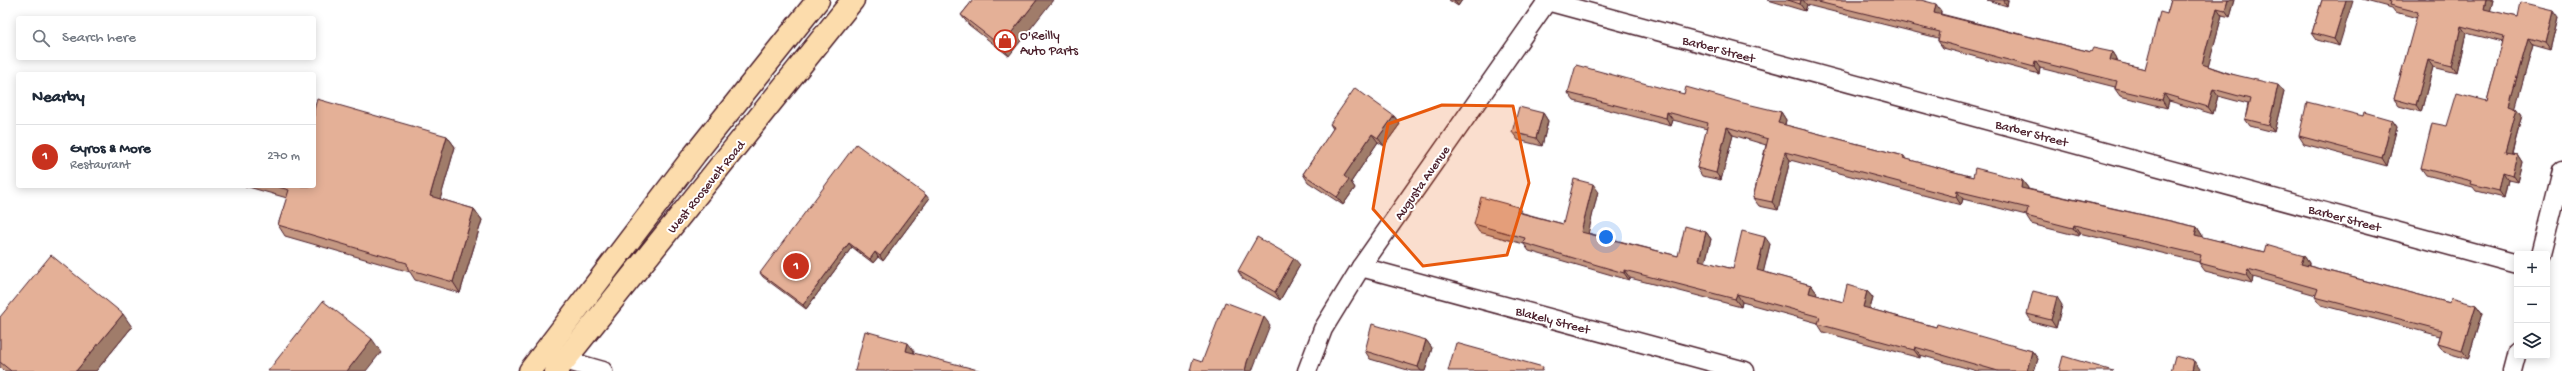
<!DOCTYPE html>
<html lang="en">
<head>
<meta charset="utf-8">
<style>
  :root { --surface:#fff; --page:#f2f2f3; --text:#1f2937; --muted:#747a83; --line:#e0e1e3; --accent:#c8321e }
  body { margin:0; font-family:"Gochi Hand",sans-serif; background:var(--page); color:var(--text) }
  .controls { position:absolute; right:12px; bottom:12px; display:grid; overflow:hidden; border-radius:4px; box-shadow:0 2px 10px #0003 }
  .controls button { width:36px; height:36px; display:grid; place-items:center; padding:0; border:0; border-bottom:1px solid var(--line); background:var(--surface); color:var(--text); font:20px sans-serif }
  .you { position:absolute; left:1606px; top:237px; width:14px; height:14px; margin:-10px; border:3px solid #fff; border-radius:50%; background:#1a73e8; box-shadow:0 0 0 6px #1a73e833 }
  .badge { display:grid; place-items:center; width:26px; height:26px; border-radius:50%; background:var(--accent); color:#fff; font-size:13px; font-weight:700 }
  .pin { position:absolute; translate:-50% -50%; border:2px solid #fff; box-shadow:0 1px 4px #0006 }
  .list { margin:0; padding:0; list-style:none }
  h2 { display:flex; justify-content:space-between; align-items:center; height:52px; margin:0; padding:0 16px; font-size:17px }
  h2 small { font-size:13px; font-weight:400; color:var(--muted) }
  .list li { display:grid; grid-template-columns:26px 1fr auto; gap:12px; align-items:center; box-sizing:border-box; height:64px; padding:0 16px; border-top:1px solid var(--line) }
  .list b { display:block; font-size:15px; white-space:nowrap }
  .list p { margin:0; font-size:13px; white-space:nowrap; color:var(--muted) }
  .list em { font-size:13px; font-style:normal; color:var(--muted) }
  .icon { flex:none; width:22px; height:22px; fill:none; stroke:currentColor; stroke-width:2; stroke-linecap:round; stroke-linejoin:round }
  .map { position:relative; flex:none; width:2562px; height:371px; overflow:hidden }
  .search { position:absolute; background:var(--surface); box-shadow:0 2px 10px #0003; left:16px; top:16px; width:300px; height:44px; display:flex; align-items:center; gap:10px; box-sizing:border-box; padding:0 14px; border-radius:4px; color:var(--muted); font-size:15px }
  .panel { position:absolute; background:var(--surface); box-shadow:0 2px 10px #0003; left:16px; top:72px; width:300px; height:116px; border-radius:4px }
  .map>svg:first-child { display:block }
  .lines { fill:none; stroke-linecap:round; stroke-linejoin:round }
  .minor-casing { stroke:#4a1f2b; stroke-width:21 }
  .primary-casing { stroke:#4a1f2b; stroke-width:25 }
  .minor { stroke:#fff; stroke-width:18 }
  .primary { stroke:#fcdcac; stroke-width:22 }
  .wall { fill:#c49782; stroke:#4a1f2b }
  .shaded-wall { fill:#a07b6a; stroke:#4a1f2b }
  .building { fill:#e4b097; stroke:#4a1f2b }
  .marked { fill:#e8590c; fill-opacity:0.2; stroke:#e8590c; stroke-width:3; stroke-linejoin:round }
  .labels { text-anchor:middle; stroke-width:4; stroke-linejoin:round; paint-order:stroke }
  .poi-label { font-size:13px; fill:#4a1f2b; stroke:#fff; text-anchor:start }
  .street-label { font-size:13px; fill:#4a1f2b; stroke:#fff }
</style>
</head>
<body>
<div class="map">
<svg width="2562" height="371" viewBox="0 0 2562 371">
  <rect width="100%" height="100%" fill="#fff"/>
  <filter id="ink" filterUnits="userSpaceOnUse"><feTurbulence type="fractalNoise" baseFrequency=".025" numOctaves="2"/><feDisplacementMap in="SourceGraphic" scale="8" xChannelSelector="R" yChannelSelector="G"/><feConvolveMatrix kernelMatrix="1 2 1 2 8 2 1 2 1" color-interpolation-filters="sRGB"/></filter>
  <g filter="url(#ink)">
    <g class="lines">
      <g class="minor-casing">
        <g id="minor">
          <path d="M1547,1L2517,264"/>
          <path d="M2541,254L2562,171"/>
          <path d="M1361,267L1745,371"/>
          <path d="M554,357L603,371"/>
          <path d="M1307,371L1323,329L1361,267L1548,0"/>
          <path d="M2512,371L2517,352"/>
        </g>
      </g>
      <g class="primary-casing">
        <g id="primary">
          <path d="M530,371L695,154L818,0"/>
          <path d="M556,371L853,0"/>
        </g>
      </g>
      <use href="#minor" class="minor"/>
      <use href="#primary" class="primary"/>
    </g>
    <g class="wall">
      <path d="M973,0L1009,56L969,25L961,15Z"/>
      <path d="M1449,0H1462L1458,6Z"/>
      <path d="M1768,0H1921L1941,11V14L2091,52H2112L2117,60L2116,62L2145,69L2167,14L2171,0H2235L2230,17L2222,15L2208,66L2284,92L2274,132L2250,126L2245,119L2248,104L2218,96L2213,114L2169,101L2167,108L2120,96L2115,89V87L2040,68L2039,74L1943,48L1938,41V38L1807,5L1805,11Z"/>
      <path d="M1987,0H2008L2007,6Z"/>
      <path d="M2322,0L2339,46L2317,40L2312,33Z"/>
      <path d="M2362,0H2493L2490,11L2518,17H2559L2551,50L2533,45L2515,107L2517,108L2522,115L2512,153L2517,154L2522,162L2517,182L2508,180L2504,198L2476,191L2473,187L2426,175L2421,168L2447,126L2487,101L2503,42L2466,33L2457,73L2433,67L2421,112L2399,106L2394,99L2417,18L2395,12L2392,8Z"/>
      <path d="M1568,93L1684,94L1781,112L1786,120L1785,125L1904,156L1906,159L1973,177L2022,180L2028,188V189L2197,227L2202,235V237L2264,252L2304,256L2309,263V266L2450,303L2476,305L2482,313L2468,359L2444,352L2438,344L2440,336L2321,305L2315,297L2316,295L2253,277L2252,283L2205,271L2199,263V262L2079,233V236L2031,224L2026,216V215L1963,199L1961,205L1790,160L1778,210L1759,206L1753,198L1766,145L1733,135L1721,180L1702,176L1697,168L1707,129L1673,120L1671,126L1574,101Z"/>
      <path d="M1543,113L1548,121L1542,146L1518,140L1512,132Z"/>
      <path d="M1394,116L1400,124L1384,146L1378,142L1351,182L1355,188L1343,205L1308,182L1303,174L1333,129L1330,124Z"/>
      <path d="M2363,116L2392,120L2397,127L2387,166L2304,144L2299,136Z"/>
      <path d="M447,136L455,147L440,199L474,209L482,220L460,293L415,280L410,272L285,236L278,225L287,198L245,186H314Z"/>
      <path d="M1598,191L1588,233L1678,256L1706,232L1711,239L1705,262L1733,269L1770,244L1763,272L1811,285L1817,293L1816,295L1843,302L1867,291L1873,298L1870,309L1936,327L2032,351L2038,359L2034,371H1977L1920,355V358L1823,332L1818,324V323L1742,302L1741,307L1630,278L1629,280L1529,251L1524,244L1479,232L1474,224L1523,213L1563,224Z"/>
      <path d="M929,199L883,261L878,257L873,263L852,247L806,309L763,277L760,273Z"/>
      <path d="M1300,265L1280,300L1243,279L1238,271Z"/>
      <path d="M2062,305L2056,328L2032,322L2027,314Z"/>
      <path d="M0,317L132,327L96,371H4L0,367Z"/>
      <path d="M1426,340L1432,348L1425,371H1411L1370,359L1365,351Z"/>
    </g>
    <g class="shaded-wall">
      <path d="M1037,0H1053L1009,56L1001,46Z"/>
      <path d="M1454,0H1462L1458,6Z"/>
      <path d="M1801,0H1803L1807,5L1805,11L1800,4Z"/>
      <path d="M2004,0H2008L2007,6L2004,1Z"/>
      <path d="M2228,0H2235L2230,17L2225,10Z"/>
      <path d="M2346,0H2353L2339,46L2334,39Z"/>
      <path d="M2486,0H2493L2489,17L2484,9Z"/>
      <path d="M1936,4L1941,11L1939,20L1934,13Z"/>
      <path d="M2217,8L2222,15L2207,71L2202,64Z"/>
      <path d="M2554,10L2559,17L2551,50L2546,43Z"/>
      <path d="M2461,26L2466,33L2457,73L2452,66Z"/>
      <path d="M2528,38L2533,45L2514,113L2509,105Z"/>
      <path d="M2112,52L2117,60L2115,67L2110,60Z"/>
      <path d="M2428,60L2433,67L2421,112L2416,105Z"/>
      <path d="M2035,61L2040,68L2039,74L2034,67Z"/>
      <path d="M2278,85L2284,92L2274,132L2269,125Z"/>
      <path d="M2213,89L2218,96L2213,114L2208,107Z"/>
      <path d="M2164,94L2169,101L2167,108L2162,100Z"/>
      <path d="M2517,108L2522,115L2510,159L2505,152Z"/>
      <path d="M1667,112L1673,120L1671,126L1666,118Z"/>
      <path d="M1781,112L1786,120L1783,131L1778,123Z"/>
      <path d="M1543,113L1548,121L1542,146L1536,138Z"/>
      <path d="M1394,116L1400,124L1384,146L1378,138Z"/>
      <path d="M2392,120L2397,127L2387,166L2382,158Z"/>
      <path d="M1727,127L1733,135L1721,180L1716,173Z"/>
      <path d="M1372,134L1378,142L1351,182L1355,188L1343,205L1337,197L1344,176Z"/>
      <path d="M447,136L455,147L438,207L430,196Z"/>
      <path d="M1785,152L1790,160L1778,210L1772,202Z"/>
      <path d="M2517,154L2522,162L2517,182L2512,175Z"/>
      <path d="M2503,172L2508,180L2504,198L2499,191Z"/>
      <path d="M2022,180L2028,188L2026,195L2021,188Z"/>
      <path d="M1593,184L1598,191L1587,239L1581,232Z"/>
      <path d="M1957,191L1963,199L1961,205L1956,197Z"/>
      <path d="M926,195L929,199L883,261L880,256Z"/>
      <path d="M1518,207L1524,215L1517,212Z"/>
      <path d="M474,209L482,220L460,293L453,282Z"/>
      <path d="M2074,225L2079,233V236L2073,228Z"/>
      <path d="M2197,227L2202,235L2200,243L2195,235Z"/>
      <path d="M1706,232L1711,239L1704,267L1699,260Z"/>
      <path d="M1765,237L1770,244L1762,278L1757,270Z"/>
      <path d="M849,243L852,247L806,309L803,305Z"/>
      <path d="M875,252L878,257L873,263L870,259Z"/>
      <path d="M2304,256L2309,263L2307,272L2301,264Z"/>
      <path d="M1294,258L1300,265L1280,300L1275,292Z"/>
      <path d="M2248,269L2253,277L2252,283L2246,275Z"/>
      <path d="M1624,270L1630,278L1629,280L1624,273Z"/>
      <path d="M1811,285L1817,293L1815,300L1809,293Z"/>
      <path d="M1867,291L1873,298L1868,315L1863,307Z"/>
      <path d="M1737,294L1742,302L1741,307L1735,299Z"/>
      <path d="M2057,297L2062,305L2056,328L2051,320Z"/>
      <path d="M2476,305L2482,313L2468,359L2462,351Z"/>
      <path d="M123,314L132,327L96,371H76Z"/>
      <path d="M1264,317L1270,325L1252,371H1245L1247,362Z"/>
      <path d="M372,339L381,352L366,371H347Z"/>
      <path d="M1426,340L1432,348L1425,371H1421L1418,367Z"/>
      <path d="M908,343L914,351L912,359L906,351Z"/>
      <path d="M1915,347L1920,355V358L1914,350Z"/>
      <path d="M2032,351L2038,359L2034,371H2027Z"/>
      <path d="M2194,361L2200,369L2199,371H2192Z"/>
    </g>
    <g class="building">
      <path d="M973,0H1037L1001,46L961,15Z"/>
      <path d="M1788,0H1801L1800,4Z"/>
      <path d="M1810,0H1921L1936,4L1934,13L2091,52L2093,48L2112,52L2110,60L2145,69L2160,12L2167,14L2171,0H2228L2225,10L2217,8L2202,64L2227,73L2278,85L2269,125L2245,119L2250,99L2213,89L2208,107L2164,94L2162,100L2115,89L2117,81L2035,61L2034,67L1938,41L1940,32Z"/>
      <path d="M2322,0H2346L2334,39L2312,33Z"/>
      <path d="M2385,0H2486L2484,9L2518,17L2521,2L2554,10L2546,43L2528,38L2509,105L2517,108L2505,152L2517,154L2512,175L2503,172L2499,191L2471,184L2472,181L2421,168L2432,123L2447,126L2457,93L2487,101L2504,37L2461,26L2452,66L2428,60L2416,105L2394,99L2418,12L2390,5L2391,2Z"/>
      <path d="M1576,65L1684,94L1686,87L1743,103L1781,112L1778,123L1904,156L1903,158L1973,177L1975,168L2022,180L2021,188L2197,227L2195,235L2264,252L2266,245L2304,256L2301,264L2450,303L2451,298L2476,305L2462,351L2438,344L2442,330L2315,297L2318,289L2248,269L2246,275L2199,263L2201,255L2074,225L2073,228L2026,216L2028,208L1957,191L1956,197L1785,152L1772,202L1753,198L1768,139L1727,127L1716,173L1697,168L1708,123L1667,112L1666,118L1568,93Z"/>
      <path d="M1355,88L1394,116L1378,138L1372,134L1344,176L1349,180L1337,197L1303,174L1334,127L1330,124Z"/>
      <path d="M317,99L447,136L430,196L474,209L453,282L408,269L407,263L278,225L289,190L275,186H314V110Z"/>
      <path d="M2307,102L2363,116L2364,112L2392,120L2382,158L2299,136Z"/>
      <path d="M1519,107L1543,113L1536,138L1512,132Z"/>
      <path d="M856,144L926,195L880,256L875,252L870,259L849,243L803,305L760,273Z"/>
      <path d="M1574,179L1593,184L1581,232L1678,256L1685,226L1706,232L1699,260L1733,269L1742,231L1765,237L1757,270L1811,285L1809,293L1843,302L1847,285L1867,291L1863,307L1936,327L1937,324L2032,351L2027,371H1998L1915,347L1914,350L1818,324L1820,317L1737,294L1735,299L1624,270V273L1523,243L1525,238L1474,224L1481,197L1518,207L1517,212L1563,224Z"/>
      <path d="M1257,237L1294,258L1275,292L1238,271Z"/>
      <path d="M51,255L123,314L76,371H11L0,362V317Z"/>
      <path d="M2033,291L2057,297L2051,320L2027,314Z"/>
      <path d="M323,301L372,339L347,371H268Z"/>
      <path d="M1225,302L1264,317L1247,362L1245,371H1190L1193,359L1202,362Z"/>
      <path d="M1372,324L1426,340L1418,367L1365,351Z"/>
      <path d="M865,331L908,343L906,351L982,371H855Z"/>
      <path d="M1456,343L1543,367L1542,371H1448Z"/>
      <path d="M2063,356L2113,371H2059Z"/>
      <path d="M2175,356L2194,361L2192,371H2171Z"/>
    </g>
  </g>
  <path class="marked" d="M1442,105L1513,106L1529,183L1507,255L1423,266L1373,209L1388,124Z"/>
  <defs>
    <g id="shop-ring" transform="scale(1.15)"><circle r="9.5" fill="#fff" stroke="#c8321e" stroke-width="1.5"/><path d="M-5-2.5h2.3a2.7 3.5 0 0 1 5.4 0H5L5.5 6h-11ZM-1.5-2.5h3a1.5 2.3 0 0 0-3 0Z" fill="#c8321e"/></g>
  </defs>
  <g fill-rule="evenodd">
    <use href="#shop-ring" x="1005" y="41"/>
  </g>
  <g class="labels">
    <g class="poi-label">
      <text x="1020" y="39">O'Reilly<tspan x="1020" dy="15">Auto Parts</tspan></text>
    </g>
    <g class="street-label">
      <text transform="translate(1719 48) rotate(15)" y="5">Barber Street</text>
      <text transform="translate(2032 132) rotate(15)" y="5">Barber Street</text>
      <text transform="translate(1421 182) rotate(-55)" y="5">Augusta Avenue</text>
      <text transform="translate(705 186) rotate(-51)" y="5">West Roosevelt Road</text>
      <text transform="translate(2345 217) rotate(15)" y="5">Barber Street</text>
      <text transform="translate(1553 319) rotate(15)" y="5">Blakely Street</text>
    </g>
  </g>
</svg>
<div class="controls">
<button>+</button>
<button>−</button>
<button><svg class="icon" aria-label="layers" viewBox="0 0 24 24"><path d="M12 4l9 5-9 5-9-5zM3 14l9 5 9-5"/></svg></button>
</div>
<div class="you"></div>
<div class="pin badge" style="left:796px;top:266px">1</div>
<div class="search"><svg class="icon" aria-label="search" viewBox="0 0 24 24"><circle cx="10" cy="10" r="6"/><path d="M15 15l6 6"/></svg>Search here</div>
<section class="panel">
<h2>Nearby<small></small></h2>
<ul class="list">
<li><span class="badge">1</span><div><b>Gyros &amp; More</b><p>Restaurant</p></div><em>270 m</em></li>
</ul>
</section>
</div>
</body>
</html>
